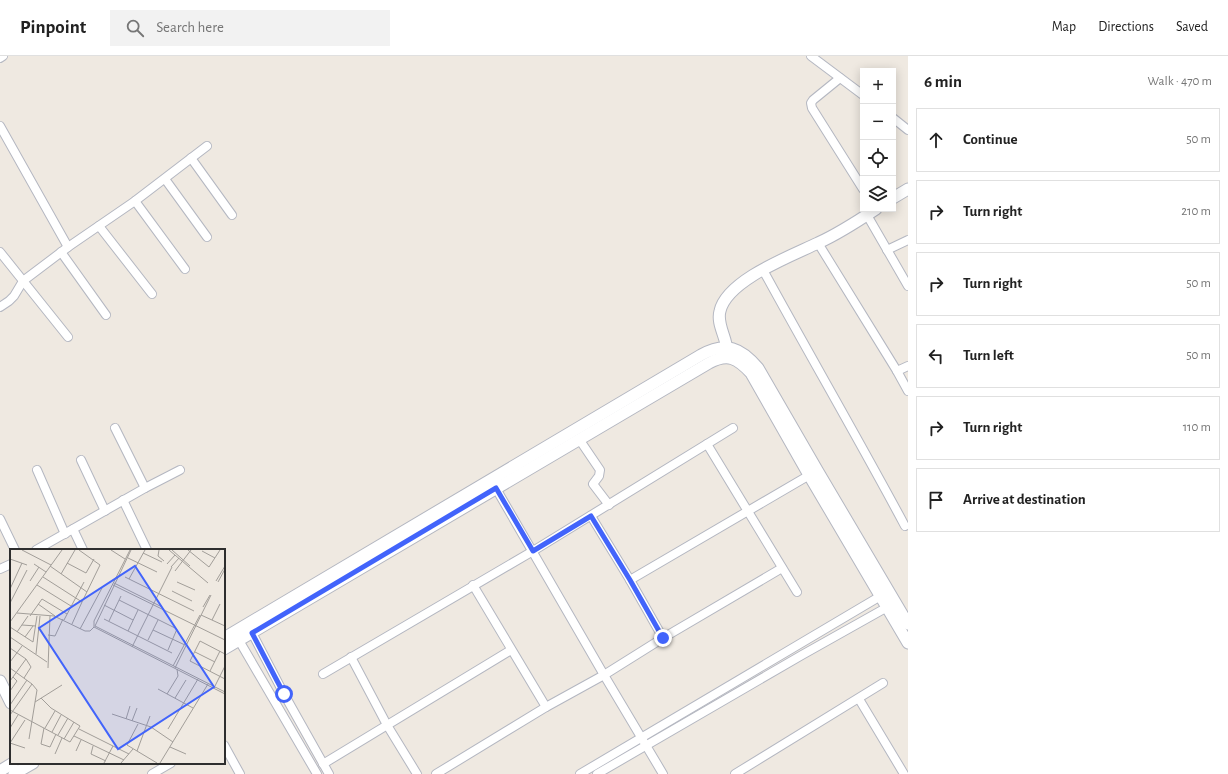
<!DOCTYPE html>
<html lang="en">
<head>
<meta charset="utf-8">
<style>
  :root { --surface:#fff; --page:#f2f2f2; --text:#222; --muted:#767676; --line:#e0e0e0 }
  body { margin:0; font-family:"Alegreya Sans",sans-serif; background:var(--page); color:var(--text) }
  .controls { position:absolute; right:12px; top:12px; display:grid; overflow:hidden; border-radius:0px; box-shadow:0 2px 10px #0003 }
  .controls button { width:36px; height:36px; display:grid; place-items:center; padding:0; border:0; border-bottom:1px solid var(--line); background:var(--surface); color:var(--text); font:20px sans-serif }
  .stop { position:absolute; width:12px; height:12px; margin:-9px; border:3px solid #4264fb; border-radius:50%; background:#fff }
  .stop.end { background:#4264fb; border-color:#fff; box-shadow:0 1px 4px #0008 }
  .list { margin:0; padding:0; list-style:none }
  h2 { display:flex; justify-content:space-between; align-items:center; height:52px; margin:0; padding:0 16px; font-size:17px }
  h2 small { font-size:13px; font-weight:400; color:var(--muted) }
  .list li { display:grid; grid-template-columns:26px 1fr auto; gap:12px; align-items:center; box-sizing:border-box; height:64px; margin:0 8px 8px; padding:0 8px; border:1px solid var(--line); border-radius:0px }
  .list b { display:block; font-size:15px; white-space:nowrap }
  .list em { font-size:13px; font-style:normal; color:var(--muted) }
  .icon { flex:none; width:22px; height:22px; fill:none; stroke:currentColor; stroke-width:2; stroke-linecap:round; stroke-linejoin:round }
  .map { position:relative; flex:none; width:908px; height:718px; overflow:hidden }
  header { display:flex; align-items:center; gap:24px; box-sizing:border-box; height:56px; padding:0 20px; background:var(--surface); border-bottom:1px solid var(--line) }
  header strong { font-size:19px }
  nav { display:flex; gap:22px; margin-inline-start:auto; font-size:14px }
  .search { width:280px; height:36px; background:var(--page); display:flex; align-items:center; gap:10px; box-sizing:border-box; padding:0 14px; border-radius:0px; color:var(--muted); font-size:15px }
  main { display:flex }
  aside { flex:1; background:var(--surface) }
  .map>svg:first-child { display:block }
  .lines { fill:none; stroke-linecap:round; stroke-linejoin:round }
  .street-casing { stroke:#b4b7c1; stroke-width:10 }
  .secondary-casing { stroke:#b4b7c1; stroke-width:13 }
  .street { stroke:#fff; stroke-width:8 }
  .secondary { stroke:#fff; stroke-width:11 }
  .route { stroke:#4264fb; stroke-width:5 }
  .inset-road { fill:none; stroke:#a29e99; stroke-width:1 }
  .view { fill:#4264fb; fill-opacity:0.15; stroke:#4264fb; stroke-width:2 }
  .inset-edge { fill:none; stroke:#2e2e2e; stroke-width:2 }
</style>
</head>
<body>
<header>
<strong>Pinpoint</strong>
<div class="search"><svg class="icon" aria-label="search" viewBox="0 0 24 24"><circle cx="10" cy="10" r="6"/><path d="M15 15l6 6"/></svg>Search here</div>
<nav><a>Map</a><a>Directions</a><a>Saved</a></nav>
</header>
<main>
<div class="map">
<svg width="908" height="718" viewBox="0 0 908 718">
  <rect width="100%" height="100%" fill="#efe9e1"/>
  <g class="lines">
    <g class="street-casing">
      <g id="street">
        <path d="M811,0L863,39"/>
        <path d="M0,2L3,0"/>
        <path d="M840,22L813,44L811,47L812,52L863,133"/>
        <path d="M893,62L908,74"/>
        <path d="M0,70L68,191"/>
        <path d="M191,102L232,159"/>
        <path d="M165,123L207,181"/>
        <path d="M135,145L185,213"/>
        <path d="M867,159L908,230"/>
        <path d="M99,170L152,238"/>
        <path d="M818,187L897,315"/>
        <path d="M887,194L908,184"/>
        <path d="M0,196L68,281"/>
        <path d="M61,196L106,259"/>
        <path d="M763,214C810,300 859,384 905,470"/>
        <path d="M0,251L9,245L14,240L23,225L68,191L135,145L207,90"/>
        <path d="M908,310L897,315L908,335"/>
        <path d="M115,372L145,432"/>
        <path d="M579,383L600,414L599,420L593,428L609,449"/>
        <path d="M707,388L797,536"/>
        <path d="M81,404L105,455"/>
        <path d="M37,414L65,478"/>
        <path d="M494,429L604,619L663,718"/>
        <path d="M123,444L147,494"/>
        <path d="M591,460L630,524L663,582"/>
        <path d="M0,463L15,494"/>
        <path d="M73,473L83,494"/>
        <path d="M36,494L145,432L180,414"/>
        <path d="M0,513L11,508"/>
        <path d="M630,524L813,417"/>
        <path d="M473,529L546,651"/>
        <path d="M250,573L284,638L329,718"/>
        <path d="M237,581L317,718"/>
        <path d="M351,601L387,669L417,718"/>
        <path d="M323,618L533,495L733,372"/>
        <path d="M859,643L904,718"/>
        <path d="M224,689L240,718"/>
        <path d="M323,708L511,594"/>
        <path d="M152,718L171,707"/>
        <path d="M436,718L546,651L604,619L663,582L782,512"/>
        <path d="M580,718L884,538"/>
        <path d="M597,718L802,599L891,549"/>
        <path d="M735,718L883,627"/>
      </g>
    </g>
    <g class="secondary-casing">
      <g id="secondary">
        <path d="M893,142L908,133"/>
        <path d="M727,297C728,283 716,269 720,255C727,224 791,200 818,187C838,178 858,165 876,153"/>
        <path d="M224,582L701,299C726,285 741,292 758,312L817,414L908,568"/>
        <path d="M224,593L709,307C728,297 737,302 751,317L809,419L908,587"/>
        <path d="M0,625L11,647"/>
        <path d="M0,715L13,707"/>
        <path d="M14,718L33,707"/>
      </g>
    </g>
    <use href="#street" class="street"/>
    <use href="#secondary" class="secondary"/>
  </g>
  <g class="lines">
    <path class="route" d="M284,638L252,577L496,432L533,495L591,460L630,524L663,582"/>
  </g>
  <g transform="translate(10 493)">
    <rect width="215" height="215" fill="#efe9e1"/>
    <path class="inset-road" d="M12,1L41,16M101,1L115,10M120,1L84,72V78L215,145M121,1L85,77L215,143M149,1L148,7L154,12M159,1L198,34M162,1L180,17M178,1L199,18L210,1M192,2L205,9M133,4L152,13M118,9L147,23M0,10L17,16M57,14L76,24L84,10M24,15L36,23M157,15L165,6M40,17L77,43M161,18L169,9M165,22L181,1M51,25L65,1M33,28L72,53L90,16L69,1M115,28L184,62M119,30L135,1M20,32L29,18M206,32L215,17M167,33L185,41M208,33L215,20M104,34L152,58M27,36L61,57M103,36L215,91M0,40L12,14M162,42L182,52M109,51L167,80L158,101M0,54L17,21M28,55L45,67M94,56L123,71M193,58L200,46M7,64L44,67L75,82H80L84,78M191,66L215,77M20,67L32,50L57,65M94,70L162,104M54,71L74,33M202,71L210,55M99,72L111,47M0,73L52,1M62,75L72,53M12,76L26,77M0,78L23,93L27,67M70,80L92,39M143,81L175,96M118,82L128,61M7,83L18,67M38,86L45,87L53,70M0,88L37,113M15,88L23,77M138,91L148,71M122,98L162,18M0,99L16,110L0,132M185,103L205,113M26,105L30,67M215,105L190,92L180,112L215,130M0,113L12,97M163,117L190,66M0,119L22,135L0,166M38,119L40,67M165,119L201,46M200,122L210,102M14,129L21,118L16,110M205,137L215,117M148,140L183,159M0,142L7,132L3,128M157,145L168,127L167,120M165,149L176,131M25,153L52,136M0,156L17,131M0,161L60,193L70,177L41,159L31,149M102,165L141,178L163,193M116,170L120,157M122,172L127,159M128,175L117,196L147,214M0,179L8,166M34,179L31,195L40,198L46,185M35,179L45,162M69,180L119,205M158,180L188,130M42,183L51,166M48,186L58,169M64,187L114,211M19,190L27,141L22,135M54,190L64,173M0,194L15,171M0,194L15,199M83,197L81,205L96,212M160,198L176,205M66,202L71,191M127,202L140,167M45,205L52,189M94,214L103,197M111,214L123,200M150,214L198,135"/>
    <path class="view" d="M125,17L204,138L108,200L29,79Z"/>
    <rect width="215" height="215" class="inset-edge"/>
  </g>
</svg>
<div class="controls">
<button>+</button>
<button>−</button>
<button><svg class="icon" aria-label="locate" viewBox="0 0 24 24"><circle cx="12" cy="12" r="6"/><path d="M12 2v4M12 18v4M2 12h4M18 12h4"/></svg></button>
<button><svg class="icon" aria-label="layers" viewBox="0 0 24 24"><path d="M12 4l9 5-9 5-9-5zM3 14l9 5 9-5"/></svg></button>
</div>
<div class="stop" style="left:284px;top:638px"></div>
<div class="stop end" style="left:663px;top:582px"></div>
</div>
<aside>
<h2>6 min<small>Walk · 470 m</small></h2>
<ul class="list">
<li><svg class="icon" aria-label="ahead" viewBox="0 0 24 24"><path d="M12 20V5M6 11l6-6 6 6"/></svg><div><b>Continue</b></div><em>50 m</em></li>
<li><svg class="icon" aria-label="right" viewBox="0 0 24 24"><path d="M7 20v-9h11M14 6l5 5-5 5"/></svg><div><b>Turn right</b></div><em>210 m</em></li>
<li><svg class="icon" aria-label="right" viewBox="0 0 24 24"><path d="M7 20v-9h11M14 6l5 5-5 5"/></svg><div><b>Turn right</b></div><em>50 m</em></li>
<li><svg class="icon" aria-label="left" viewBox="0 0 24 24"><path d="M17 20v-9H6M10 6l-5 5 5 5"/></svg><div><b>Turn left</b></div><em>50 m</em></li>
<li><svg class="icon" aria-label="right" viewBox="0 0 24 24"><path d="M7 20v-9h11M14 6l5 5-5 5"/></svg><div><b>Turn right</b></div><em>110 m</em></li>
<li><svg class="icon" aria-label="arrive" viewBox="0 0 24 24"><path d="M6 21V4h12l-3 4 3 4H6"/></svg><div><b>Arrive at destination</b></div></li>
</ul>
</aside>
</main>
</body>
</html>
